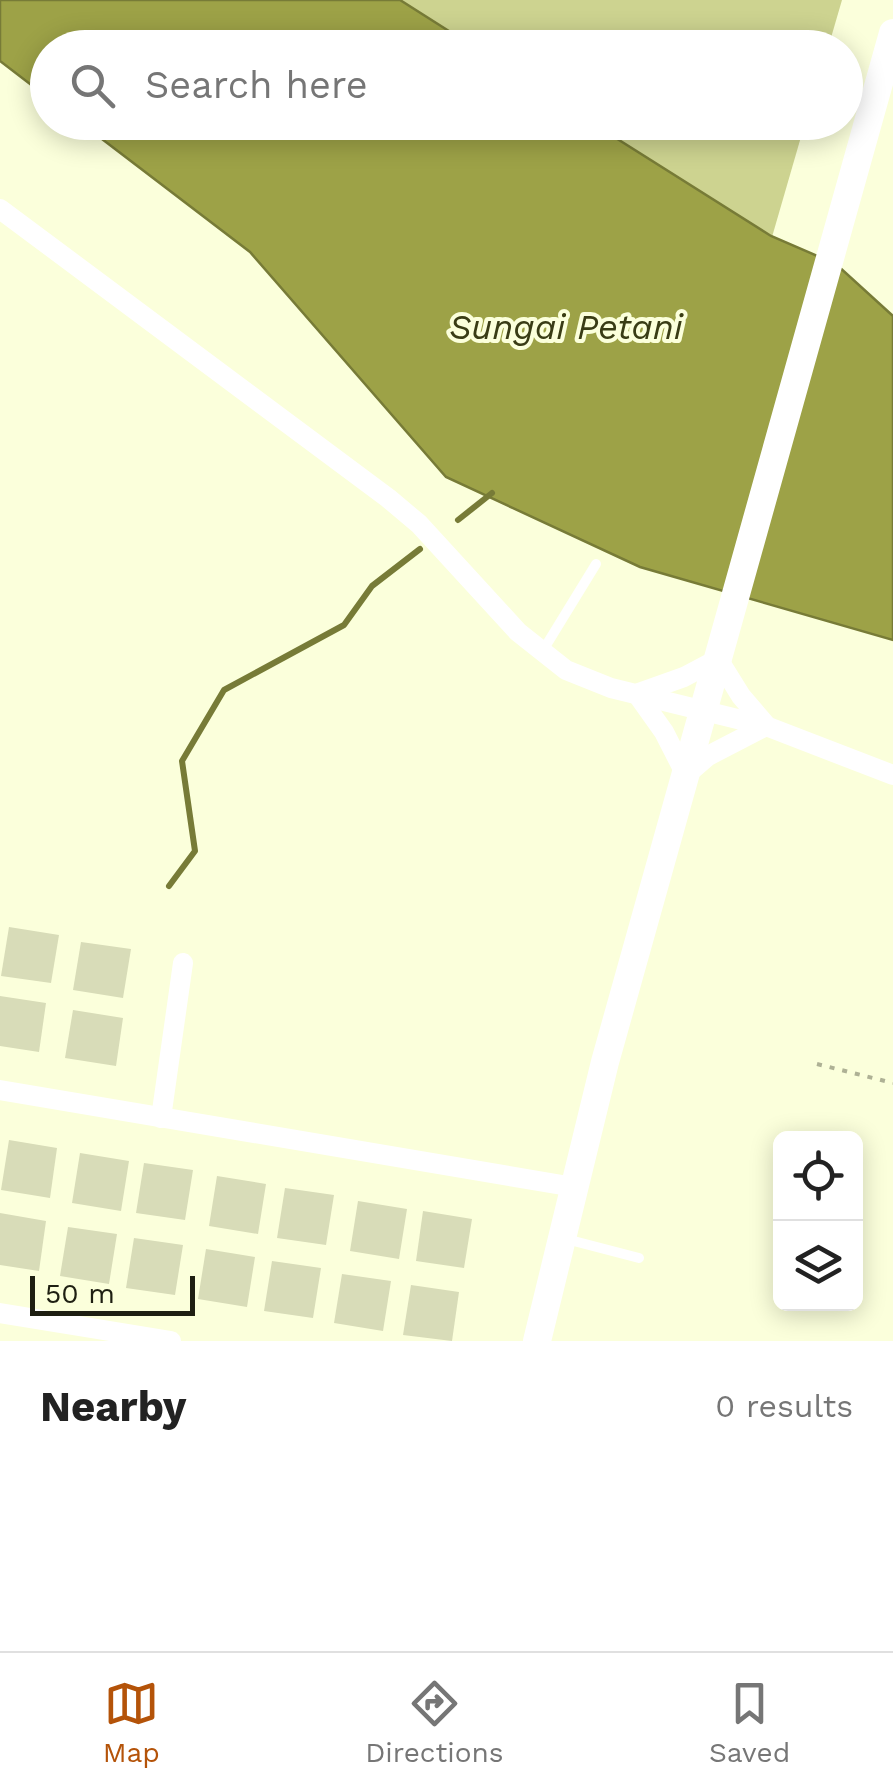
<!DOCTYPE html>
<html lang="en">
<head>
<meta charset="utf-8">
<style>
  :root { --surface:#fff; --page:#f2f2f2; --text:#222; --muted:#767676; --line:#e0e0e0; --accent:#b45309 }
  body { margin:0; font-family:"Work Sans",sans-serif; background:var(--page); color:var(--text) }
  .controls { position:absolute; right:30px; bottom:30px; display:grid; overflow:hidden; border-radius:15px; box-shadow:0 5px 25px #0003 }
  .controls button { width:90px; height:90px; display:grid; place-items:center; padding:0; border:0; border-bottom:2px solid var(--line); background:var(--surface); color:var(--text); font:50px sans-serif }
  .scale { position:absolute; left:30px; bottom:25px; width:165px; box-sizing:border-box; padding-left:10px; border:5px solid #1e1f12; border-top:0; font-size:28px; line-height:35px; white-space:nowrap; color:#1e1f12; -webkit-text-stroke:8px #fbffdb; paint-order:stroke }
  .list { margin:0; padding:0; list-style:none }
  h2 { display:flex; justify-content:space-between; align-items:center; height:130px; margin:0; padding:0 40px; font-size:42px }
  h2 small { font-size:32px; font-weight:400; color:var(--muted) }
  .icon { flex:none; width:55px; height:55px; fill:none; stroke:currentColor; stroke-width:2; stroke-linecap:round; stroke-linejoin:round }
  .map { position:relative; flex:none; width:893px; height:1341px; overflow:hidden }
  .search { position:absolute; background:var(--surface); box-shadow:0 5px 25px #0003; left:30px; right:30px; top:30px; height:110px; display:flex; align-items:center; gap:25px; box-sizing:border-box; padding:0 35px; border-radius:55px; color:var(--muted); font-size:38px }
  .sheet { height:310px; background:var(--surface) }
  nav { display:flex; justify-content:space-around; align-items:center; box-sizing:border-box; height:140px; border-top:2px solid var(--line); background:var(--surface); font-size:28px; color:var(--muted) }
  nav a { display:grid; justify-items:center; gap:5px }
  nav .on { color:var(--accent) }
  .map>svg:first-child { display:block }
  .green { fill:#cdd390 }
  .water { fill:#9da247; stroke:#777b37; stroke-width:2.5 }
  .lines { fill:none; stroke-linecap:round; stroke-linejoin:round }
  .stream { stroke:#777b37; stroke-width:6 }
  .building { fill:#d8dcb8 }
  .path { stroke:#aeb195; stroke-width:4; stroke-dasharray:5 8; stroke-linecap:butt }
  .lane { stroke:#fff; stroke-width:10 }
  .street { stroke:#fff; stroke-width:20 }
  .secondary { stroke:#fff; stroke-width:28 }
  .labels { text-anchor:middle; stroke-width:8; stroke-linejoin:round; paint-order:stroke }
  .water-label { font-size:35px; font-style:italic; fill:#393c15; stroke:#fbffdb }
</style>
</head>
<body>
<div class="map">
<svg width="893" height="1341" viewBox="0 0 893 1341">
  <rect width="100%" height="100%" fill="#fbffdb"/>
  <g class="green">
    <path d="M400,0H842L828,48L474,47Z"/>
    <path d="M592,123H805L772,237Z"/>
  </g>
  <g class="water">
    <path d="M0,0H400L474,47L48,48L47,97L0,61Z"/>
    <path d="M81,123H592L771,236L836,264L893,316V640L640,567L446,477L250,252Z"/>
  </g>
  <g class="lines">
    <g class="stream">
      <path d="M458,520L492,493"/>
      <path d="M169,886L195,851L182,761L224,690L344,625L372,586L420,549"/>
    </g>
  </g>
  <g class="building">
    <path d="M9,927L59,935L51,983L1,976Z"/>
    <path d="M81,942L131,949L123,998L73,990Z"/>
    <path d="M0,996L46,1003L39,1052L0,1046Z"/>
    <path d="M73,1010L123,1018L116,1066L65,1058Z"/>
    <path d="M9,1140L57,1148L50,1198L1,1190Z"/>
    <path d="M80,1153L129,1161L121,1211L72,1203Z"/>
    <path d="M144,1163L193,1170L185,1220L136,1213Z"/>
    <path d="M217,1176L266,1184L258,1234L209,1226Z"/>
    <path d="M285,1188L334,1195L326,1245L277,1238Z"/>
    <path d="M358,1201L407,1209L399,1259L350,1251Z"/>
    <path d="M423,1211L472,1219L464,1268L416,1261Z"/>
    <path d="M0,1213L46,1221L39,1271L0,1265Z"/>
    <path d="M68,1227L117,1234L109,1284L60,1276Z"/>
    <path d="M134,1238L183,1245L175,1295L126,1288Z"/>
    <path d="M206,1249L255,1257L247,1307L198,1299Z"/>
    <path d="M272,1261L321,1268L313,1318L264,1311Z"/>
    <path d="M342,1274L391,1281L383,1331L334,1323Z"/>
    <path d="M411,1285L459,1292L452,1341L403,1335Z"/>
  </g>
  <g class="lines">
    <path class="path" d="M817,1064L893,1083"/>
    <g class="lane">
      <path d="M542,652L596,564"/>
      <path d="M566,1239L639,1258"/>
    </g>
    <g class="street">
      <path d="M0,209L388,498L419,524L518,632L566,670L611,688L766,726L893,775"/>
      <path d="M639,693L684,677L718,659L741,696L765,724"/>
      <path d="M637,694L664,732L686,775L708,756L766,726"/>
      <path d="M0,1090L574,1187"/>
      <path d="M161,1118L183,963"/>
      <path d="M0,1313L171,1341"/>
    </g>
    <path class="secondary" d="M537,1341L605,1062L893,33"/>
  </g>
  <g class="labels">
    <g class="water-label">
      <text x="566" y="339">Sungai Petani</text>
    </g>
  </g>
</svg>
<div class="controls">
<button><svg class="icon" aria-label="locate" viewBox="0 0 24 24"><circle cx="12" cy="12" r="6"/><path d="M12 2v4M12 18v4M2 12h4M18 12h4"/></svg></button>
<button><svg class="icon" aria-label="layers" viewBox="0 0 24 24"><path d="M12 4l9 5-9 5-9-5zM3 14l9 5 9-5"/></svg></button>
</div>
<div class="scale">50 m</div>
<div class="search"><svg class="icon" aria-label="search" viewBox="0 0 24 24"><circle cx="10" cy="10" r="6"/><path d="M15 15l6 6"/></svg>Search here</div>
</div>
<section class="sheet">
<h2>Nearby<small>0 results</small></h2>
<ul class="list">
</ul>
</section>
<nav>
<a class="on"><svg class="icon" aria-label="map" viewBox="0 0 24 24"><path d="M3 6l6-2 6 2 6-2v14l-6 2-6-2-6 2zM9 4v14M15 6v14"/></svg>Map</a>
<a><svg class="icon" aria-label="directions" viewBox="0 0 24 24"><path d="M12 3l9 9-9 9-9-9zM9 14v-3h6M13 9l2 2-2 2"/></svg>Directions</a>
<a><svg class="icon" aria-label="saved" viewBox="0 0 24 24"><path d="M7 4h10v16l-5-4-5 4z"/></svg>Saved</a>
</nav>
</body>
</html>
